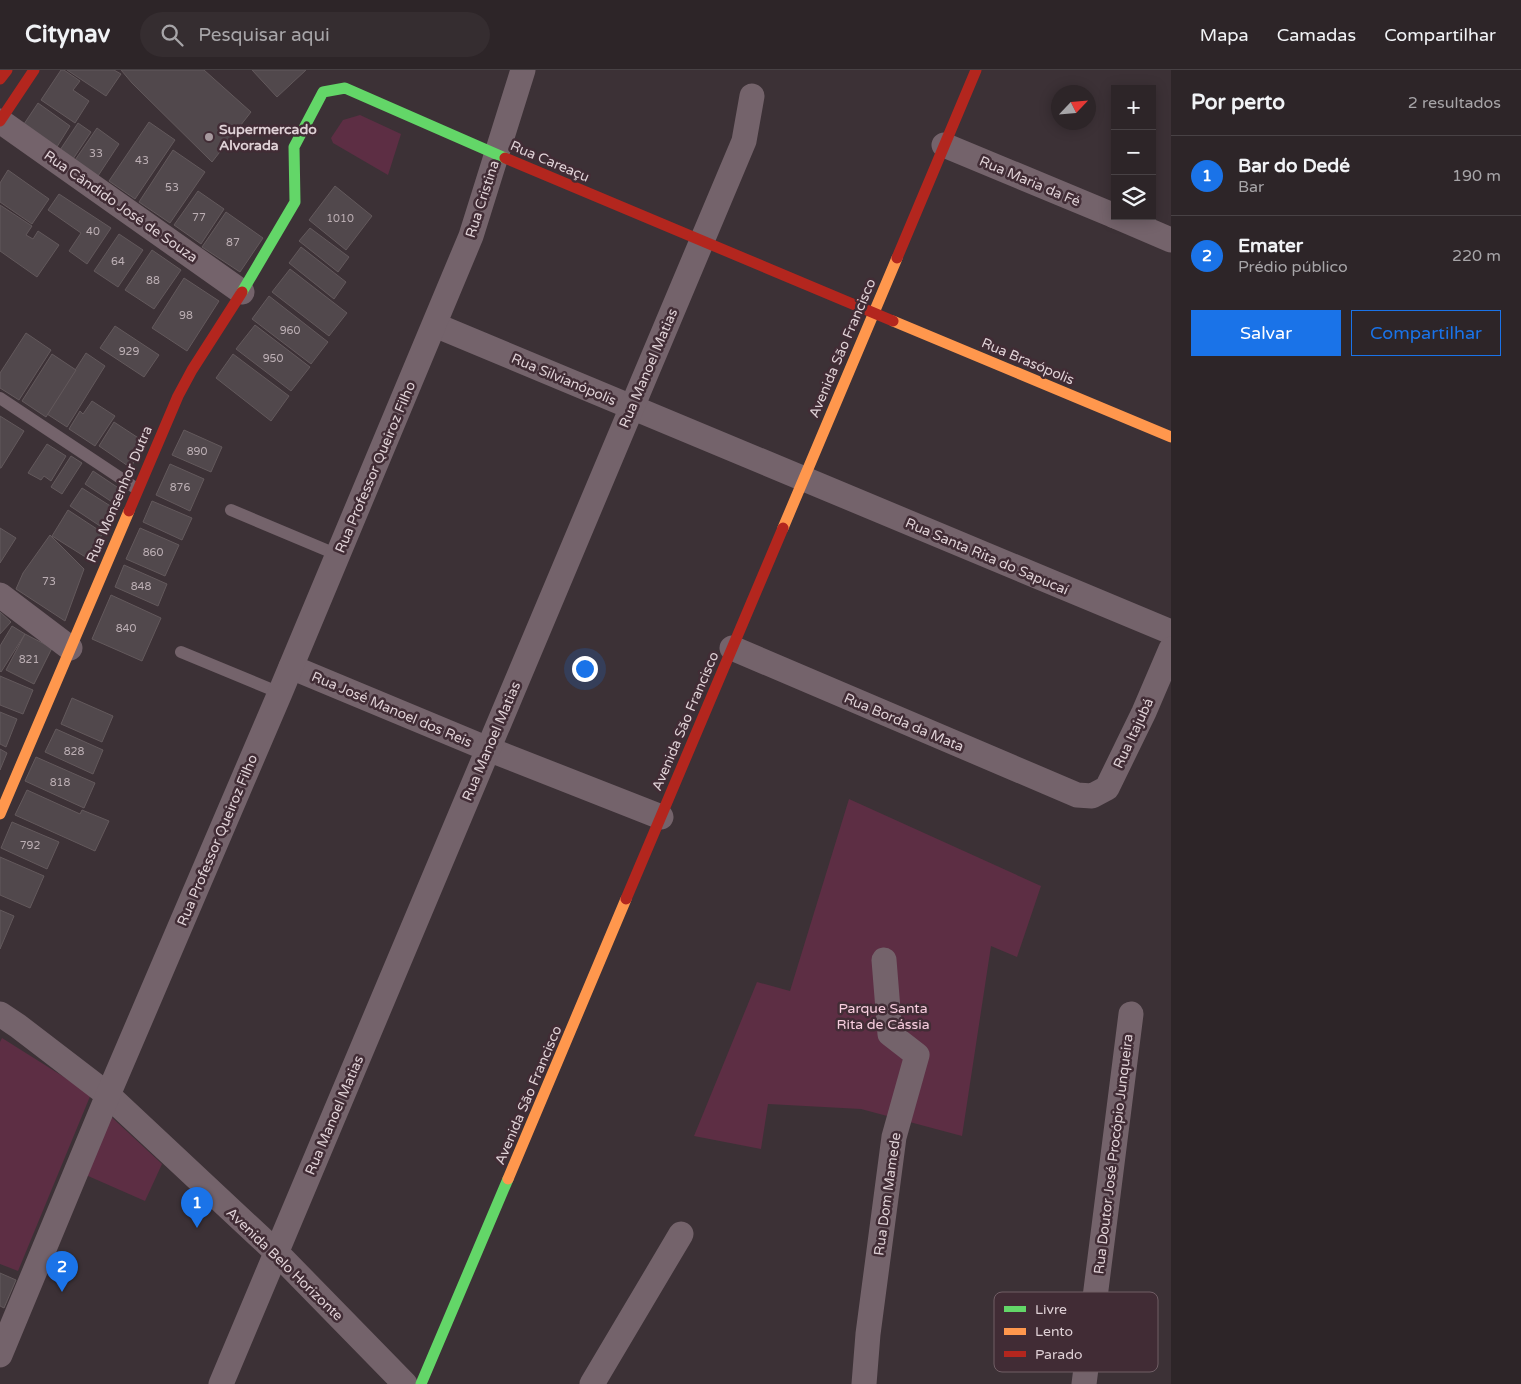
<!DOCTYPE html>
<html lang="pt">
<head>
<meta charset="utf-8">
<style>
  :root { --surface:#2d2528; --page:#352d30; --text:#f1f3f6; --muted:#a7a5a8; --line:#484245; --accent:#1a73e8 }
  body { margin:0; font-family:"Varela Round",sans-serif; background:var(--page); color:var(--text) }
  .controls { position:absolute; right:15px; top:15px; display:grid; overflow:hidden; border-radius:0px; box-shadow:0 2px 12px #0003 }
  .controls button { width:45px; height:45px; display:grid; place-items:center; padding:0; border:0; border-bottom:1px solid var(--line); background:var(--surface); color:var(--text); font:25px sans-serif }
  .compass { position:absolute; left:1051px; top:15px; width:45px; height:45px; border-radius:50%; background:var(--surface); box-shadow:0 2px 12px #0003; rotate:64deg }
  .you { position:absolute; left:584px; top:598px; width:18px; height:18px; margin:-12px; border:4px solid #fff; border-radius:50%; background:#1a73e8; box-shadow:0 0 0 8px #1a73e833 }
  .badge { display:grid; place-items:center; width:32px; height:32px; border-radius:50%; background:var(--accent); color:#fff; font-size:16px; font-weight:700 }
  .pin { position:absolute; translate:-50% -41px; filter:drop-shadow(0 1px 2px #0008) }
  .pin::after { content:''; position:absolute; top:26px; width:18px; height:15px; background:inherit; clip-path:polygon(0 0,100% 0,50% 100%) }
  .list { margin:0; padding:0; list-style:none }
  h2 { display:flex; justify-content:space-between; align-items:center; height:65px; margin:0; padding:0 20px; font-size:21px }
  h2 small { font-size:16px; font-weight:400; color:var(--muted) }
  .list li { display:grid; grid-template-columns:32px 1fr auto; gap:15px; align-items:center; box-sizing:border-box; height:80px; padding:0 20px; border-top:1px solid var(--line) }
  .list b { display:block; font-size:19px; white-space:nowrap }
  .list p { margin:0; font-size:16px; white-space:nowrap; color:var(--muted) }
  .list em { font-size:16px; font-style:normal; color:var(--muted) }
  .actions { display:flex; gap:10px; padding:15px 20px }
  .actions a { flex:1; padding:11px 0; border:1px solid var(--accent); border-radius:0px; text-align:center; font-size:18px; color:var(--accent) }
  .actions .main { background:var(--accent); color:#fff }
  .icon { flex:none; width:28px; height:28px; fill:none; stroke:currentColor; stroke-width:2; stroke-linecap:round; stroke-linejoin:round }
  .map { position:relative; flex:none; width:1171px; height:1314px; overflow:hidden }
  header { display:flex; align-items:center; gap:30px; box-sizing:border-box; height:70px; padding:0 25px; background:var(--surface); border-bottom:1px solid var(--line) }
  header strong { font-size:24px }
  nav { display:flex; gap:28px; margin-inline-start:auto; font-size:18px }
  .search { width:350px; height:45px; background:var(--page); display:flex; align-items:center; gap:12px; box-sizing:border-box; padding:0 18px; border-radius:28px; color:var(--muted); font-size:19px }
  main { display:flex }
  aside { flex:1; background:var(--surface) }
  .map>svg:first-child { display:block }
  .green { fill:#5d2e44 }
  .building { fill:#51484c; stroke:#63595c }
  .lines { fill:none; stroke-linecap:round; stroke-linejoin:round }
  .lane { stroke:#74636b; stroke-width:12 }
  .street { stroke:#74636b; stroke-width:25 }
  .fast { stroke:#63d668; stroke-width:11 }
  .slow { stroke:#ff974d; stroke-width:11 }
  .jam { stroke:#b3261e; stroke-width:11 }
  .poi-dot { fill:#a6999e; stroke:#412c35; stroke-width:2 }
  .labels { text-anchor:middle; stroke-width:5; stroke-linejoin:round; paint-order:stroke }
  .number-label { font-size:11px; fill:#bcafb4 }
  .poi-label { font-size:14px; font-weight:bold; fill:#dfd1d6; stroke:#412c35; text-anchor:start }
  .street-label { font-size:14px; fill:#dfd1d6; stroke:#412c35 }
  .park-label { font-size:14px; fill:#f7cdde; stroke:#412c35 }
  .key { fill:#412c35; stroke:#705e65; stroke-width:1 }
  .key-label { font-size:14px; fill:#dfd1d6 }
</style>
</head>
<body>
<header>
<strong>Citynav</strong>
<div class="search"><svg class="icon" aria-label="search" viewBox="0 0 24 24"><circle cx="10" cy="10" r="6"/><path d="M15 15l6 6"/></svg>Pesquisar aqui</div>
<nav><a>Mapa</a><a>Camadas</a><a>Compartilhar</a></nav>
</header>
<main>
<div class="map">
<svg width="1171" height="1314" viewBox="0 0 1171 1314">
  <rect width="100%" height="100%" fill="#3c3136"/>
  <g class="green">
    <path d="M360,45L401,64L388,105L333,73L331,68L343,50Z"/>
    <path d="M849,729L1041,816L1017,887L991,876L962,1066L861,1039L768,1034L761,1079L694,1066L757,912L790,921Z"/>
    <path d="M2,968L91,1024L18,1201L0,1194V972Z"/>
    <path d="M105,1041L162,1094L145,1131L79,1102Z"/>
  </g>
  <g class="building">
    <path d="M61,0H64L80,11L73,20L89,31L75,53L41,30Z"/>
    <path d="M67,0H114L121,4L106,26Z"/>
    <path d="M121,0H204L251,42L212,92L132,13Z"/>
    <path d="M252,0H306L277,27Z"/>
    <path d="M38,33L70,56L55,80L22,57Z"/>
    <path d="M149,52L175,70L135,129L109,111Z"/>
    <path d="M78,53L91,62L71,92L58,83Z"/>
    <path d="M97,58L119,74L96,109L73,93Z"/>
    <path d="M173,80L205,102L170,153L139,132Z"/>
    <path d="M8,100L49,129L32,154L0,132V113Z"/>
    <path d="M335,116L372,146L346,180L309,150Z"/>
    <path d="M198,121L224,139L201,174L174,155Z"/>
    <path d="M59,124L111,158L87,194L69,181L81,163L48,140Z"/>
    <path d="M0,135L32,156L26,165L33,169L38,161L59,175L37,207L0,181Z"/>
    <path d="M226,142L263,168L240,202L202,177Z"/>
    <path d="M310,158L349,187L338,202L299,171Z"/>
    <path d="M119,164L143,180L118,217L94,201Z"/>
    <path d="M301,177L346,212L334,229L289,193Z"/>
    <path d="M152,180L181,200L154,239L125,220Z"/>
    <path d="M290,199L347,243L329,266L272,222Z"/>
    <path d="M184,208L219,231L187,281L152,258Z"/>
    <path d="M269,226L328,272L311,294L252,249Z"/>
    <path d="M255,255L310,297L291,321L236,279Z"/>
    <path d="M115,256L159,285L144,307L100,278Z"/>
    <path d="M26,263L51,280L19,330L0,318V303Z"/>
    <path d="M86,283L105,296L67,357L47,344Z"/>
    <path d="M52,284L76,300L46,347L22,331Z"/>
    <path d="M233,284L289,326L271,351L216,308Z"/>
    <path d="M92,331L115,346L95,376L69,359L80,341L83,344Z"/>
    <path d="M0,346L24,361L1,398H0Z"/>
    <path d="M114,352L143,371L131,398L99,376Z"/>
    <path d="M184,360L222,377L211,402L172,385Z"/>
    <path d="M47,374L66,386L51,411L44,406L41,410L28,403Z"/>
    <path d="M71,386L82,393L62,424L51,417Z"/>
    <path d="M170,394L204,409L190,441L156,425Z"/>
    <path d="M93,401L120,419L112,432L85,414Z"/>
    <path d="M82,418L112,437L100,456L70,436Z"/>
    <path d="M152,431L192,448L182,470L143,452Z"/>
    <path d="M68,440L103,463L87,488L52,466Z"/>
    <path d="M0,458L16,468L0,493Z"/>
    <path d="M140,458L179,475L165,506L126,489Z"/>
    <path d="M50,465L84,499L65,551L16,519L23,503Z"/>
    <path d="M124,495L167,514L158,536L115,517Z"/>
    <path d="M111,525L161,548L142,591L92,569Z"/>
    <path d="M0,542L11,552L0,564Z"/>
    <path d="M12,556L25,564L1,602L0,601V576Z"/>
    <path d="M25,564L52,578L34,614L6,600Z"/>
    <path d="M0,606L33,620L23,644L0,635Z"/>
    <path d="M72,628L113,646L102,672L61,654Z"/>
    <path d="M0,642L17,649L6,677L0,674Z"/>
    <path d="M56,659L103,680L93,704L45,682Z"/>
    <path d="M0,679L7,683L0,700Z"/>
    <path d="M36,687L95,713L84,738L25,711Z"/>
    <path d="M27,720L80,744L82,740L109,751L95,781L15,745Z"/>
    <path d="M12,752L59,772L47,799L1,778Z"/>
    <path d="M0,787L44,806L30,838L0,825Z"/>
    <path d="M0,840L14,846L0,879Z"/>
    <path d="M0,1203L16,1210L4,1238L0,1236Z"/>
  </g>
  <g class="lines">
    <g class="lane">
      <path d="M0,328L137,419"/>
      <path d="M231,440L338,485"/>
      <path d="M181,582L280,623"/>
    </g>
    <g class="street">
      <path d="M0,51L242,222"/>
      <path d="M944,75L1115,146"/>
      <path d="M1115,146L1171,170"/>
      <path d="M435,255L1171,562"/>
      <path d="M0,525L70,578"/>
      <path d="M732,578L1077,725L1092,726L1107,718L1144,642L1171,579"/>
      <path d="M291,597L488,679L661,747"/>
      <path d="M0,944L18,956L108,1025L276,1182L405,1314"/>
      <path d="M0,1285L108,1025L280,623L471,166L523,0"/>
      <path d="M221,1314L744,71L752,26"/>
      <path d="M592,1314L681,1164"/>
      <path d="M864,1314L868,1264L894,1067L917,985L890,964L884,890"/>
      <path d="M1084,1314L1131,944"/>
    </g>
    <g class="fast">
      <path d="M242,222L295,132L294,77L323,22L345,18L505,88"/>
      <path d="M421,1314L508,1109"/>
    </g>
    <g class="slow">
      <path d="M893,251L1171,367"/>
      <path d="M783,458L897,188"/>
      <path d="M0,744L129,441"/>
      <path d="M508,1109L626,829"/>
    </g>
    <g class="jam">
      <path d="M0,9L7,0"/>
      <path d="M0,51L34,0"/>
      <path d="M505,88L893,251"/>
      <path d="M897,188L976,0"/>
      <path d="M129,441L178,326L192,300L242,222"/>
      <path d="M626,829L783,458"/>
    </g>
  </g>
  <circle class="poi-dot" cx="209" cy="67" r="5"/>
  <g class="labels">
    <g class="number-label">
      <text x="96" y="87">33</text>
      <text x="142" y="94">43</text>
      <text x="172" y="121">53</text>
      <text x="199" y="151">77</text>
      <text x="340" y="152">1010</text>
      <text x="93" y="165">40</text>
      <text x="233" y="176">87</text>
      <text x="118" y="195">64</text>
      <text x="153" y="214">88</text>
      <text x="186" y="249">98</text>
      <text x="290" y="264">960</text>
      <text x="129" y="285">929</text>
      <text x="273" y="292">950</text>
      <text x="197" y="385">890</text>
      <text x="180" y="421">876</text>
      <text x="153" y="486">860</text>
      <text x="49" y="515">73</text>
      <text x="141" y="520">848</text>
      <text x="126" y="562">840</text>
      <text x="29" y="593">821</text>
      <text x="74" y="685">828</text>
      <text x="60" y="716">818</text>
      <text x="30" y="779">792</text>
    </g>
    <g class="poi-label">
      <text x="219" y="64">Supermercado<tspan x="219" dy="16">Alvorada</tspan></text>
    </g>
    <g class="street-label">
      <text transform="translate(550 91) rotate(23)" y="5">Rua Careaçu</text>
      <text transform="translate(1030 111) rotate(23)" y="5">Rua Maria da Fé</text>
      <text transform="translate(482 129) rotate(-72)" y="5">Rua Cristina</text>
      <text transform="translate(121 136) rotate(35)" y="5">Rua Cândido José de Souza</text>
      <text transform="translate(842 278) rotate(-67)" y="5">Avenida São Francisco</text>
      <text transform="translate(1028 291) rotate(23)" y="5">Rua Brasópolis</text>
      <text transform="translate(648 298) rotate(-67)" y="5">Rua Manoel Matias</text>
      <text transform="translate(564 309) rotate(23)" y="5">Rua Silvianópolis</text>
      <text transform="translate(375 397) rotate(-67)" y="5">Rua Professor Queiroz Filho</text>
      <text transform="translate(119 424) rotate(-67)" y="5">Rua Monsenhor Dutra</text>
      <text transform="translate(987 486) rotate(23)" y="5">Rua Santa Rita do Sapucaí</text>
      <text transform="translate(392 639) rotate(23)" y="5">Rua José Manoel dos Reis</text>
      <text transform="translate(685 651) rotate(-67)" y="5">Avenida São Francisco</text>
      <text transform="translate(904 652) rotate(23)" y="5">Rua Borda da Mata</text>
      <text transform="translate(1133 663) rotate(-65)" y="5">Rua Itajubá</text>
      <text transform="translate(491 671) rotate(-67)" y="5">Rua Manoel Matias</text>
      <text transform="translate(217 770) rotate(-67)" y="5">Rua Professor Queiroz Filho</text>
      <text transform="translate(528 1025) rotate(-67)" y="5">Avenida São Francisco</text>
      <text transform="translate(334 1045) rotate(-67)" y="5">Rua Manoel Matias</text>
      <text transform="translate(1113 1084) rotate(-83)" y="5">Rua Doutor José Procópio Junqueira</text>
      <text transform="translate(887 1124) rotate(-82)" y="5">Rua Dom Mamede</text>
      <text transform="translate(285 1194) rotate(44)" y="5">Avenida Belo Horizonte</text>
    </g>
    <g class="park-label">
      <text x="883" y="943">Parque Santa<tspan x="883" dy="16">Rita de Cássia</tspan></text>
    </g>
  </g>
  <rect x="994" y="1222" width="164" height="80" rx="8" class="key"/>
  <rect x="1004" y="1236" width="22" height="6" fill="#63d668"/>
  <rect x="1004" y="1258" width="22" height="7" fill="#ff974d"/>
  <rect x="1004" y="1281" width="22" height="6" fill="#b3261e"/>
  <g class="key-label">
    <text x="1035" y="1244">Livre</text>
    <text x="1035" y="1266">Lento</text>
    <text x="1035" y="1289">Parado</text>
  </g>
</svg>
<div class="controls">
<button>+</button>
<button>−</button>
<button><svg class="icon" aria-label="layers" viewBox="0 0 24 24"><path d="M12 4l9 5-9 5-9-5zM3 14l9 5 9-5"/></svg></button>
</div>
<svg class="compass" viewBox="-18 -18 36 36"><path d="M0-13l5 13h-10z" fill="#e53935"/><path d="M0 13l5-13h-10z" fill="#a7a5a8"/></svg>
<div class="you"></div>
<div class="pin badge" style="left:197px;top:1158px">1</div>
<div class="pin badge" style="left:62px;top:1222px">2</div>
</div>
<aside>
<h2>Por perto<small>2 resultados</small></h2>
<ul class="list">
<li><span class="badge">1</span><div><b>Bar do Dedé</b><p>Bar</p></div><em>190 m</em></li>
<li><span class="badge">2</span><div><b>Emater</b><p>Prédio público</p></div><em>220 m</em></li>
</ul>
<div class="actions"><a class="main">Salvar</a><a>Compartilhar</a></div>
</aside>
</main>
</body>
</html>
